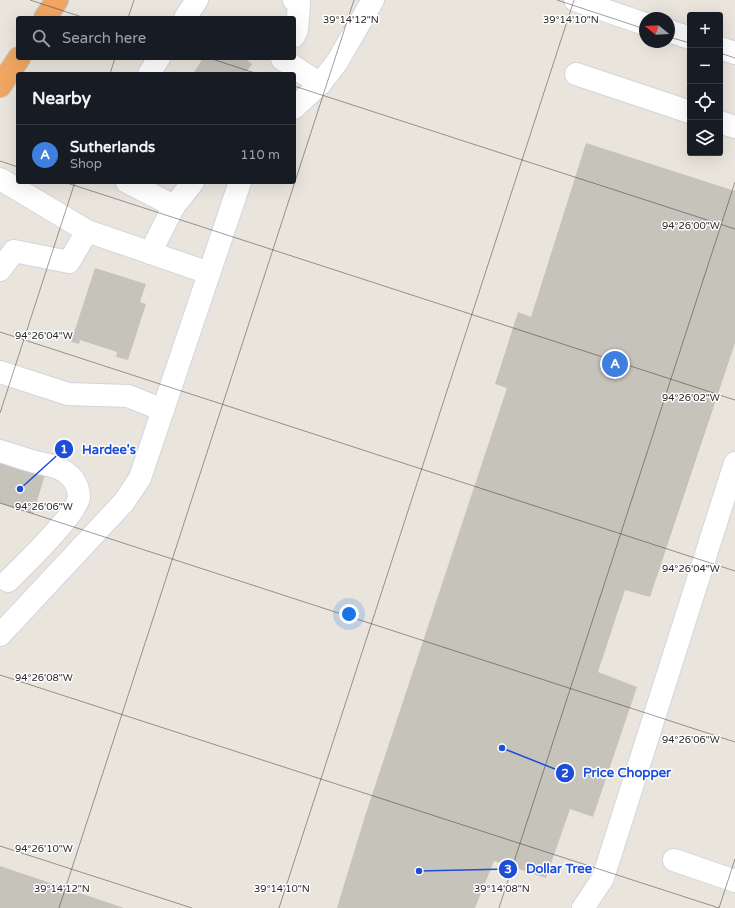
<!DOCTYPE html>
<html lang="en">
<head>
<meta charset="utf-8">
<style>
  :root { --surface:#171b24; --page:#20242c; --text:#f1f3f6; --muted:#9ea1a6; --line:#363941; --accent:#d93025 }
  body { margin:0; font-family:"Varela Round",sans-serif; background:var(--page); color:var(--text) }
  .controls { position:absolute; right:12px; top:12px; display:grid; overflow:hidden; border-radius:4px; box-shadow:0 4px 16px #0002 }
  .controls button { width:36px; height:36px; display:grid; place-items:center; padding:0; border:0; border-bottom:1px solid var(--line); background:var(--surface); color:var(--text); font:20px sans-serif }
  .compass { position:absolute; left:639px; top:12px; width:36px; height:36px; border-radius:50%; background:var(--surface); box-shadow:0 4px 16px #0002; rotate:288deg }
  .you { position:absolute; left:349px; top:614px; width:14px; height:14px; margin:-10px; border:3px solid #fff; border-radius:50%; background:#1a73e8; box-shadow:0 0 0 6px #1a73e833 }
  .badge { display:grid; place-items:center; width:26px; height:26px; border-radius:50%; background:var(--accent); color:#fff; font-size:13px; font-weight:700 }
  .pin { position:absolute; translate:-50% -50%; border:2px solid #fff; box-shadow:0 1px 4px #0006 }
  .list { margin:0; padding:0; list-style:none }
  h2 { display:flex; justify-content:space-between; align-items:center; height:52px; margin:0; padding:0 16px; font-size:17px }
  h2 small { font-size:13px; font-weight:400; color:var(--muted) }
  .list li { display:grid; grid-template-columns:26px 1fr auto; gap:12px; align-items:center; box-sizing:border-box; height:60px; padding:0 16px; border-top:1px solid var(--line) }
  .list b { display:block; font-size:15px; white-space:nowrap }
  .list p { margin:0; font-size:13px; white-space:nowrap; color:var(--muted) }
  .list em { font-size:13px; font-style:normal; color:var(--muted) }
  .icon { flex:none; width:22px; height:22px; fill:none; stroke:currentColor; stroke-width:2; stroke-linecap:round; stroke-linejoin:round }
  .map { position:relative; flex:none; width:735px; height:908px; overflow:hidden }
  .search { position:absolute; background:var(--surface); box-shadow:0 4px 16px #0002; left:16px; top:16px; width:280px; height:44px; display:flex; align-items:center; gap:10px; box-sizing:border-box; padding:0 14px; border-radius:4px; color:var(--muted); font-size:15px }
  .panel { position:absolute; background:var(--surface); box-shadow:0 4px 16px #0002; left:16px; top:72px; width:280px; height:112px; border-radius:4px }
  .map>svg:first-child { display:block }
  .building { fill:#c6c3bb }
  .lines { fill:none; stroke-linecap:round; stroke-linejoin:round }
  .minor-casing { stroke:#d2d4e1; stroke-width:24 }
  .highway-casing { stroke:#c3c3c3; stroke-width:24 }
  .minor { stroke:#fff; stroke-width:22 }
  .highway { stroke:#f0a662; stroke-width:22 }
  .ticks { fill:none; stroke:#292929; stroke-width:1; stroke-opacity:0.45 }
  .ticks-label { font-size:10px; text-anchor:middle; fill:#292929; stroke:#fff; stroke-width:3; stroke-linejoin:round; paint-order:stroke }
  .leader { fill:none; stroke:#1d4ed8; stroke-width:1.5 }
  .callout-dot { fill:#1d4ed8; stroke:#fff; stroke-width:1.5 }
  .mark-label { font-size:12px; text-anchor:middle; font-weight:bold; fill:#fff }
  .callout-label { font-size:13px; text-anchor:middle; font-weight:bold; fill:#1d4ed8; stroke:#fff; stroke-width:3; stroke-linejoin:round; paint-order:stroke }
</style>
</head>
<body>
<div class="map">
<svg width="735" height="908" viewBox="0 0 735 908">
  <rect width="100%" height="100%" fill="#eae5dc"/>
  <g class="building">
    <path d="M203,58H251L248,61L252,64L245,74H193Z"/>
    <path d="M586,143L735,191V343L650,597L625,590L598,672L637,687L593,817L570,809L546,878L494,861L475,908H337L365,816L507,388L495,384L518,312L531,317Z"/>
    <path d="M95,268L146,284L140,302L146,304L128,360L116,357L117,352L80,340L79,344L71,342Z"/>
    <path d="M0,454L45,475L33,514L0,503Z"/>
    <path d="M0,866L124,908H0Z"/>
  </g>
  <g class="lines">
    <g class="minor-casing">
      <g id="minor">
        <path d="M575,0L645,24"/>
        <path d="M185,18L197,0"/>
        <path d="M669,31L690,38"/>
        <path d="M294,36L297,30L299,4L294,0"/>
        <path d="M720,48L735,53"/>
        <path d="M282,59L320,84"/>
        <path d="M149,74L159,58"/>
        <path d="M576,74L690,112"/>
        <path d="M294,108L320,84L337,62L373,0"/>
        <path d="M720,122L735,127"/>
        <path d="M0,179L87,231L209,273"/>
        <path d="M127,182L174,206L193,182"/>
        <path d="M150,253L174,206"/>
        <path d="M0,270L14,251L69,262L87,231"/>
        <path d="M0,372L68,394L128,396L163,410"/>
        <path d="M0,451C11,454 21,458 32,461C45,465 59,465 69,475C75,480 79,489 79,497C77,514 23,566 8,581"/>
        <path d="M0,635L124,502L140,478L240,182"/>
        <path d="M674,860L735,881"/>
        <path d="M583,908L603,878L735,463"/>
      </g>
    </g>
    <g class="highway-casing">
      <g id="highway">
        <path d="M45,18L57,0"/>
        <path d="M0,86L19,58"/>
      </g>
    </g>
    <use href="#minor" class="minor"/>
    <use href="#highway" class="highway"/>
  </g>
  <path class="ticks" d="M30,0L85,18M557,0L645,29M128,18L134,0M669,37L690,43M720,53L735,58M209,58L258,74M110,74L115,58M294,86L735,229M0,161L18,167M64,182L735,400M0,332L735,571M0,413L75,182M0,503L735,742M0,675L719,908M0,846L192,908M59,908L354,0M279,908L574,0M499,908L735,182M719,908L735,859"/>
  <g class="ticks-label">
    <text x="351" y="23">39°14'12"N</text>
    <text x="571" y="23">39°14'10"N</text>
    <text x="691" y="229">94°26'00"W</text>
    <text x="44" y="339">94°26'04"W</text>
    <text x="691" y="401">94°26'02"W</text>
    <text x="44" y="510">94°26'06"W</text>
    <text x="691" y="572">94°26'04"W</text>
    <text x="44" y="681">94°26'08"W</text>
    <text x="691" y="743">94°26'06"W</text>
    <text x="44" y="852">94°26'10"W</text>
    <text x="282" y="892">39°14'10"N</text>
    <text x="62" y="892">39°14'12"N</text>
    <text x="502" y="892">39°14'08"N</text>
  </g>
  <path class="leader" d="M20 489L64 449M502 748L565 773M419 871L508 869"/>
  <g class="callout-dot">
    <circle cx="20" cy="489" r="4"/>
    <circle cx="502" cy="748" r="4"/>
    <circle cx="419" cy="871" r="4"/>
    <circle cx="64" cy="449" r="10"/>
    <circle cx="565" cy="773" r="10"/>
    <circle cx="508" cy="869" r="10"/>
  </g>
  <g class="mark-label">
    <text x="64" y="453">1</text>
    <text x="565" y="777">2</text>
    <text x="508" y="873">3</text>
  </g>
  <g class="callout-label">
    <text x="109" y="454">Hardee's</text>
    <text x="627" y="777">Price Chopper</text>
    <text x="559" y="873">Dollar Tree</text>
  </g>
</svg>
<div class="controls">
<button>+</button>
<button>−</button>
<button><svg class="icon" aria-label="locate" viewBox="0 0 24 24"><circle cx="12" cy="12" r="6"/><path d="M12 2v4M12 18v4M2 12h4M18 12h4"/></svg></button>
<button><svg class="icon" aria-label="layers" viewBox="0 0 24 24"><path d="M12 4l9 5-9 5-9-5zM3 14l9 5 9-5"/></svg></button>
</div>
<svg class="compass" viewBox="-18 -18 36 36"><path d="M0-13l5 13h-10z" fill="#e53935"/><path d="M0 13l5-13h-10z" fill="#9ea1a6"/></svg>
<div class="you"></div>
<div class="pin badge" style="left:615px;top:364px;background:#3f7fe0">A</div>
<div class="search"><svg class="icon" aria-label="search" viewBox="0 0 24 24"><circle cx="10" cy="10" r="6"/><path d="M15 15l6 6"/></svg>Search here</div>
<section class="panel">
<h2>Nearby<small></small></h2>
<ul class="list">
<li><span class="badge" style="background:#3f7fe0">A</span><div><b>Sutherlands</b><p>Shop</p></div><em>110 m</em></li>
</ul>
</section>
</div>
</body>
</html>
